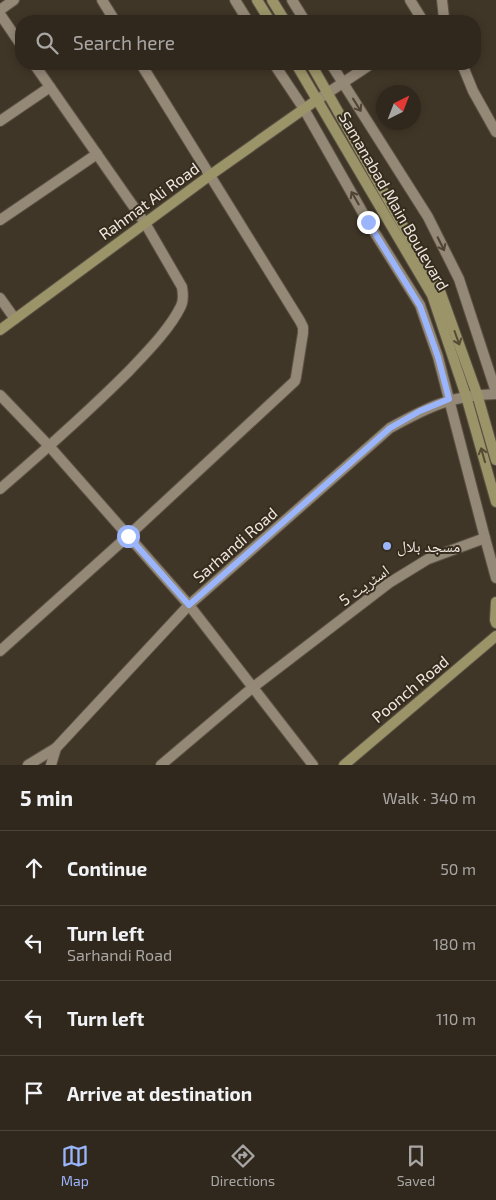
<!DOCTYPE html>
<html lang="en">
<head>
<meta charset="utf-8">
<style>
  :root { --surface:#30281d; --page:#383026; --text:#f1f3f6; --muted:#a8a6a4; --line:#4b443b; --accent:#9bb5fd }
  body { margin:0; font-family:"Exo 2","Noto Naskh Arabic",sans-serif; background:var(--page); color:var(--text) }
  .compass { position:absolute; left:376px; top:85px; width:45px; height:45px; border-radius:50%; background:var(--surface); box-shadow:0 2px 8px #0003; rotate:42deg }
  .stop { position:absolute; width:15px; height:15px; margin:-11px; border:4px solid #9bb5fd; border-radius:50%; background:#fff }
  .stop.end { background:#9bb5fd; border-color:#fff; box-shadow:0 1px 5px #0008 }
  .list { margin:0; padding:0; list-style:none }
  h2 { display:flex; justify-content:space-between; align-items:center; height:65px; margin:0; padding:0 20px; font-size:21px }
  h2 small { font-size:16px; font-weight:400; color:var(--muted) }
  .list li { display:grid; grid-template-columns:32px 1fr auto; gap:15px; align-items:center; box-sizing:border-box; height:75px; padding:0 20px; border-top:1px solid var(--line) }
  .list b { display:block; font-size:19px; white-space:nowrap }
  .list p { margin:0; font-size:16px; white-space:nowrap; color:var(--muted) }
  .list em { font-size:16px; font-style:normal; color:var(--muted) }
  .icon { flex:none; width:28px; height:28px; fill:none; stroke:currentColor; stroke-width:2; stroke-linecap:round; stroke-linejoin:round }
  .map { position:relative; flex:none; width:496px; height:765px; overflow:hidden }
  .search { position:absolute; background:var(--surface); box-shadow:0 2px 8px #0003; left:15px; right:15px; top:15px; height:55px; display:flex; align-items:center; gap:12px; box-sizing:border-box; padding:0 18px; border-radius:20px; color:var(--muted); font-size:19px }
  .sheet { height:365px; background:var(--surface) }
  nav { display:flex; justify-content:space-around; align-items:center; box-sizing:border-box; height:70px; border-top:1px solid var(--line); background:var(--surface); font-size:14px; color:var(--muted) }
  nav a { display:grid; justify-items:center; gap:2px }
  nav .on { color:var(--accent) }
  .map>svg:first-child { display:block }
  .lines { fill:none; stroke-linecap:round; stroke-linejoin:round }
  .street-casing { stroke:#5b5245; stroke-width:12 }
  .secondary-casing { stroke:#5b5245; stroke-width:12 }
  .street { stroke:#948877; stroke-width:10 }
  .secondary { stroke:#9c9469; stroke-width:10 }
  .oneway { stroke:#4e4334 }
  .oneway2 { stroke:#554b34 }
  .route { stroke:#9bb5fd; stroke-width:6 }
  .poi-dot { fill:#9bb5fd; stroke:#362c1d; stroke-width:2 }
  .labels { text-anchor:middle; stroke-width:4; stroke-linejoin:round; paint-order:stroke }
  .street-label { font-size:16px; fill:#eee7de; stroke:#362c1d }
  .poi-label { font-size:16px; fill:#eee7de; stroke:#362c1d; text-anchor:start }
</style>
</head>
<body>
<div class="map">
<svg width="496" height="765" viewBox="0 0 496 765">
  <rect width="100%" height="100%" fill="#403627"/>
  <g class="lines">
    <g class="street-casing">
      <g id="street">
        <path d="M102,0L115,21"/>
        <path d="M235,0L248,21"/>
        <path d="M292,0L305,21"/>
        <path d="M410,0L423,21"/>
        <path d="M442,0L444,18"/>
        <path d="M0,10L14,0"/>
        <path d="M0,14L21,45"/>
        <path d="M331,64L428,217L459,279L496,392"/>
        <path d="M462,64L473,91L496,132"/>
        <path d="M320,98L371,64"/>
        <path d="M0,121L50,87"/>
        <path d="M0,220L97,154"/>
        <path d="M0,298L15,319"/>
        <path d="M0,395L50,447L189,605L313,765"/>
        <path d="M0,489C44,451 87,413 128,372C146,353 170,329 181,306C184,300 183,293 182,287L145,223L34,64"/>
        <path d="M485,538L496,578"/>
        <path d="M0,651L128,536L295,381L296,377L303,333V327L300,321L141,64"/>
        <path d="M28,765L56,748"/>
        <path d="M51,765L56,748L189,605L390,428C428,407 452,395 496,394"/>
        <path d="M161,765L252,688L389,583L428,559L485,538L438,357L420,305L368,222L304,109L274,64"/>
      </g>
    </g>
    <g class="secondary-casing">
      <g id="secondary">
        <path d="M257,0L270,21"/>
        <path d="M272,0L285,21"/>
        <path d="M296,64L432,295L466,396L496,502"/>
        <path d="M311,64L440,291L477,394L496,460"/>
        <path d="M0,330L209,176L318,99"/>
        <path d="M496,602L495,620L496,623"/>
        <path d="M344,765L496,636"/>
      </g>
    </g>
    <use href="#street" class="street"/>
    <use href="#secondary" class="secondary"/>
  </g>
  <defs><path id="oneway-shaft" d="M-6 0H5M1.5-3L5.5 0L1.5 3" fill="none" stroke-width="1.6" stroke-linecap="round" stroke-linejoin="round" transform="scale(1.25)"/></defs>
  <g class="oneway">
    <use href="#oneway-shaft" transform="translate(357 105) rotate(58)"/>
    <use href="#oneway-shaft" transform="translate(355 198) rotate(-120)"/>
    <use href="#oneway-shaft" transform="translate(441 244) rotate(63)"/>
  </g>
  <g class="oneway2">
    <use href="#oneway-shaft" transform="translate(457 338) rotate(70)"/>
    <use href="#oneway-shaft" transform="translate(483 455) rotate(-106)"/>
  </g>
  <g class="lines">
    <path class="route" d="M128,536L189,605L390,428L420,411L449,399L438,357L420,306L368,222"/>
  </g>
  <circle class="poi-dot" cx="387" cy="546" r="5"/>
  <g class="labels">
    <g class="street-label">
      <text transform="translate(149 201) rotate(-36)" y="6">Rahmat Ali Road</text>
      <text transform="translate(394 201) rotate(60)" y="6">Samanabad Main Boulevard</text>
      <text transform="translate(235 545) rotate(-41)" y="6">Sarhandi Road</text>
      <text transform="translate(364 585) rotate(-36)" y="6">اسٹریٹ 5</text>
      <text transform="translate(410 689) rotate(-40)" y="6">Poonch Road</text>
    </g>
    <g class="poi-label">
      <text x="397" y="552">مسجد بلال</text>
    </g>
  </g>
</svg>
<svg class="compass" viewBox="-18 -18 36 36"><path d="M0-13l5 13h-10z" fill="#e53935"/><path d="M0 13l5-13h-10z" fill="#a8a6a4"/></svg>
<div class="stop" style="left:128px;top:536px"></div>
<div class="stop end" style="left:368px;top:222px"></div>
<div class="search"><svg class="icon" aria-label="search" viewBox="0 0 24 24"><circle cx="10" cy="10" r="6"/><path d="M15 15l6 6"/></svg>Search here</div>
</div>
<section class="sheet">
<h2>5 min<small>Walk · 340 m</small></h2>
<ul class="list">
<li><svg class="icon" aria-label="ahead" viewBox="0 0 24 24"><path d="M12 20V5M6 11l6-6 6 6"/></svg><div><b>Continue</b></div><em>50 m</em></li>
<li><svg class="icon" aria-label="left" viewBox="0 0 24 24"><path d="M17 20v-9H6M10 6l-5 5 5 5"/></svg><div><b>Turn left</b><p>Sarhandi Road</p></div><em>180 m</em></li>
<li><svg class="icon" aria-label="left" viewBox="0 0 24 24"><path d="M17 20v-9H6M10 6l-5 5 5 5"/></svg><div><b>Turn left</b></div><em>110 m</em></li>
<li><svg class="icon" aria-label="arrive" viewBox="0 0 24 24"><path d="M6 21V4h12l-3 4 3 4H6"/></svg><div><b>Arrive at destination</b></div></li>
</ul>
</section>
<nav>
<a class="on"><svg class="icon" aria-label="map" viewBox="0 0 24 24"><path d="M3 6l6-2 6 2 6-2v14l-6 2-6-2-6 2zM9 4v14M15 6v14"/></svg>Map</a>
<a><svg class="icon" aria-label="directions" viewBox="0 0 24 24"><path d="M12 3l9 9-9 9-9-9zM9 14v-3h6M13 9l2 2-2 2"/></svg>Directions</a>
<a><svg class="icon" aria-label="saved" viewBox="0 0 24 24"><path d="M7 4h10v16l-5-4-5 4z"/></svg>Saved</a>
</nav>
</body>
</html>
